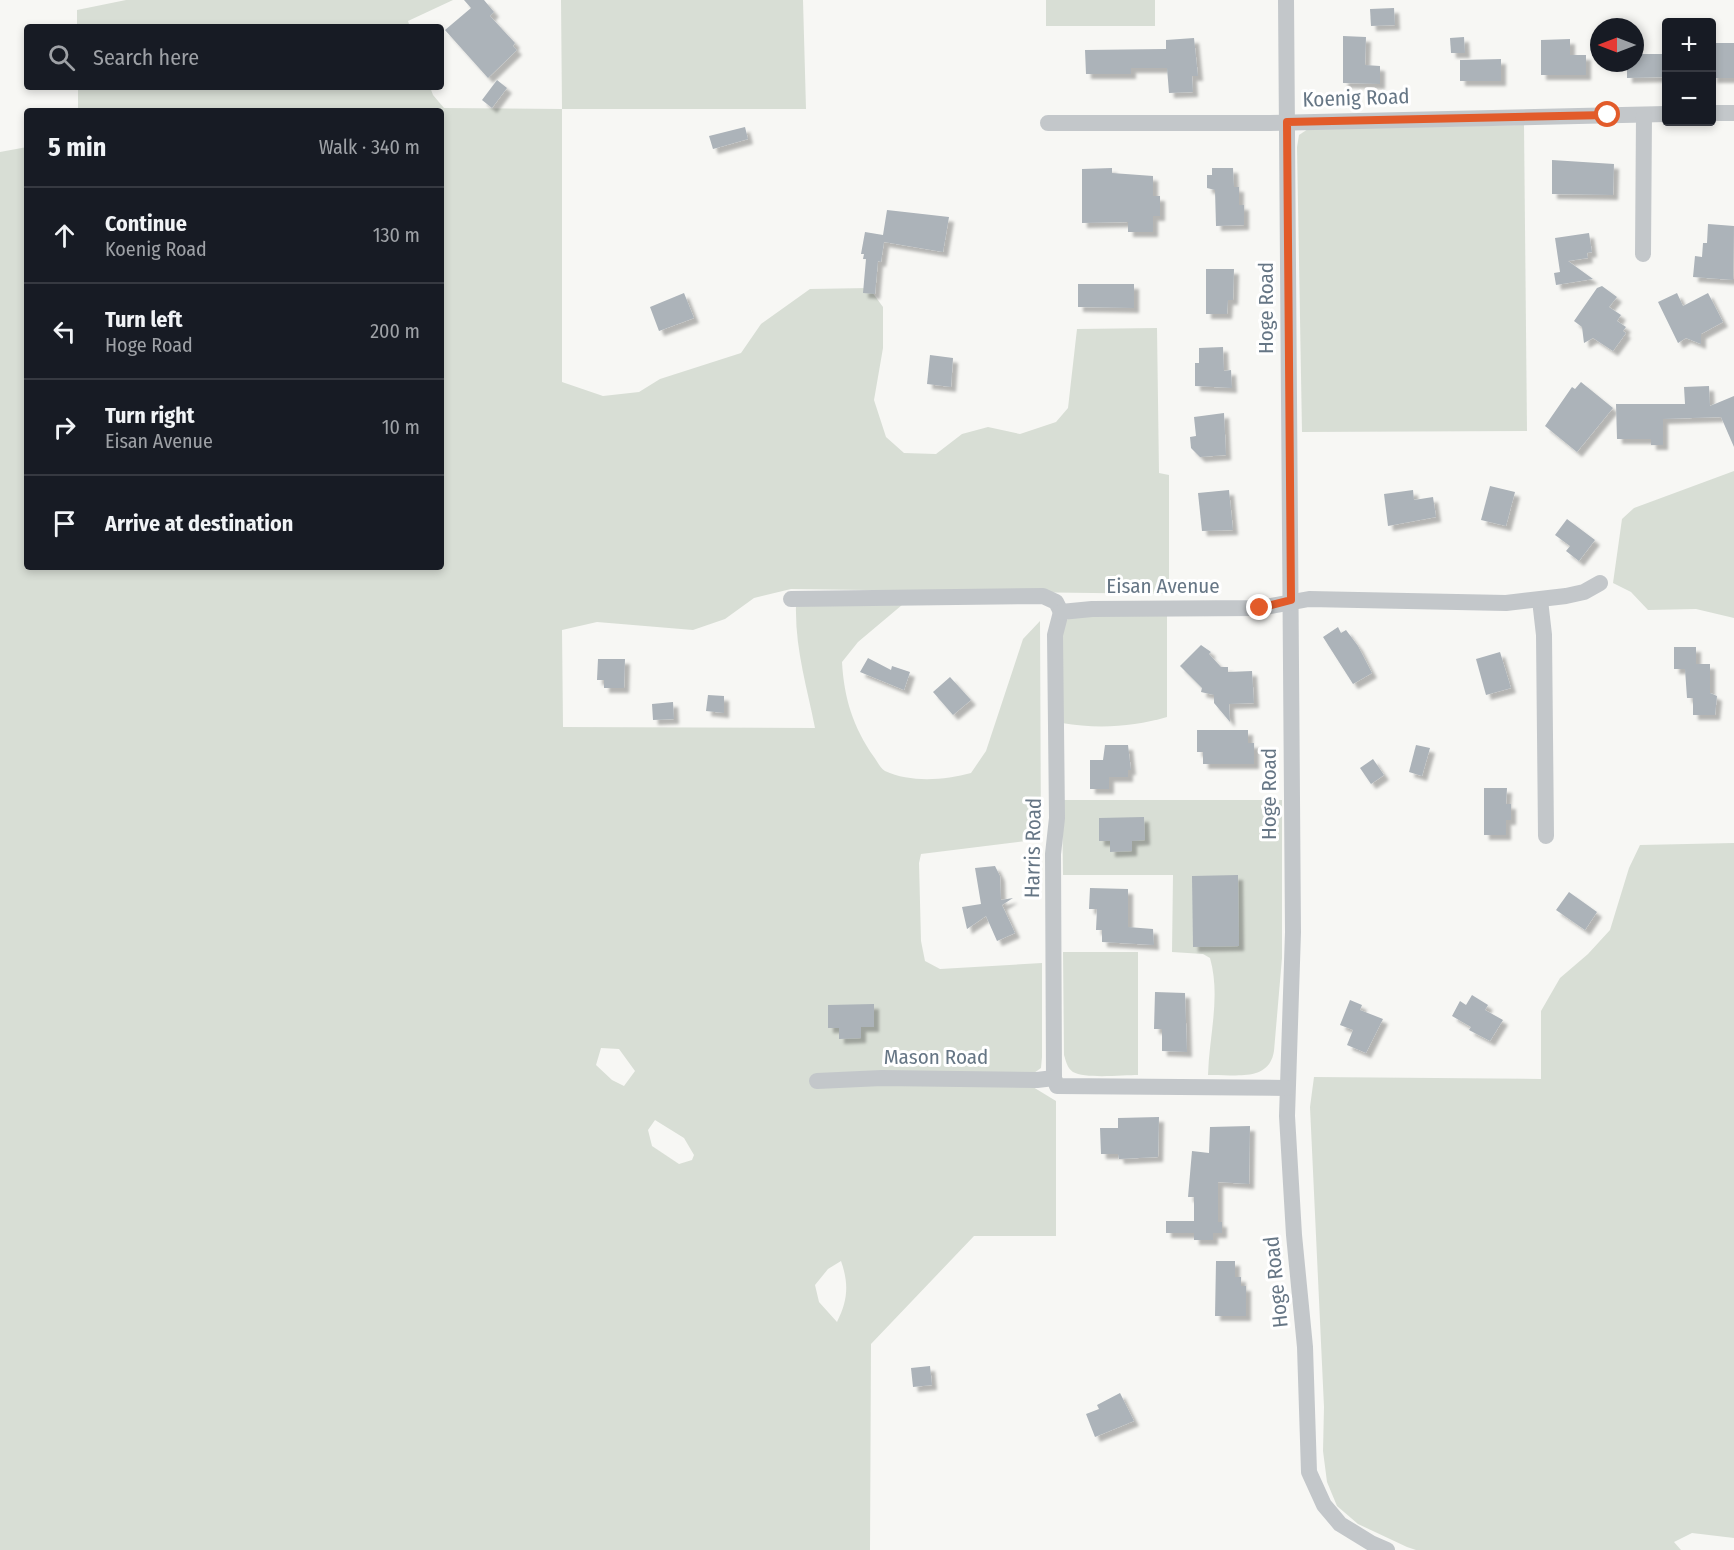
<!DOCTYPE html>
<html lang="en">
<head>
<meta charset="utf-8">
<style>
  :root { --surface:#171b24; --page:#242831; --text:#f1f3f6; --muted:#9ea1a6; --line:#363941 }
  body { margin:0; font-family:"Fira Sans Condensed",sans-serif; background:var(--page); color:var(--text) }
  .controls { position:absolute; right:18px; top:18px; display:grid; overflow:hidden; border-radius:6px; box-shadow:0 3px 9px #0003 }
  .controls button { width:54px; height:54px; display:grid; place-items:center; padding:0; border:0; border-bottom:2px solid var(--line); background:var(--surface); color:var(--text); font:30px sans-serif }
  .compass { position:absolute; left:1590px; top:18px; width:54px; height:54px; border-radius:50%; background:var(--surface); box-shadow:0 3px 9px #0003; rotate:270deg }
  .stop { position:absolute; width:18px; height:18px; margin:-14px; border:4px solid #e25b2a; border-radius:50%; background:#fff }
  .stop.end { background:#e25b2a; border-color:#fff; box-shadow:0 2px 6px #0008 }
  .list { margin:0; padding:0; list-style:none }
  h2 { display:flex; justify-content:space-between; align-items:center; height:78px; margin:0; padding:0 24px; font-size:26px }
  h2 small { font-size:20px; font-weight:400; color:var(--muted) }
  .list li { display:grid; grid-template-columns:39px 1fr auto; gap:18px; align-items:center; box-sizing:border-box; height:96px; padding:0 24px; border-top:2px solid var(--line) }
  .list b { display:block; font-size:22px; white-space:nowrap }
  .list p { margin:0; font-size:20px; white-space:nowrap; color:var(--muted) }
  .list em { font-size:20px; font-style:normal; color:var(--muted) }
  .icon { flex:none; width:33px; height:33px; fill:none; stroke:currentColor; stroke-width:2; stroke-linecap:round; stroke-linejoin:round }
  .map { position:relative; flex:none; width:1734px; height:1550px; overflow:hidden }
  .search { position:absolute; background:var(--surface); box-shadow:0 3px 9px #0003; left:24px; top:24px; width:420px; height:66px; display:flex; align-items:center; gap:15px; box-sizing:border-box; padding:0 21px; border-radius:6px; color:var(--muted); font-size:22px }
  .panel { position:absolute; background:var(--surface); box-shadow:0 3px 9px #0003; left:24px; top:108px; width:420px; height:462px; border-radius:6px }
  .map>svg:first-child { display:block }
  .green { fill:#d8ded5; fill-rule:evenodd }
  .building { fill:#acb3b9; filter:url(#shadow) }
  .lines { fill:none; stroke-linecap:round; stroke-linejoin:round }
  .minor { stroke:#c3c7ca; stroke-width:16 }
  .route { stroke:#e25b2a; stroke-width:8 }
  .labels { text-anchor:middle; stroke-width:6; stroke-linejoin:round; paint-order:stroke }
  .street-label { font-size:21px; fill:#667685; stroke:#fff }
</style>
</head>
<body>
<div class="map">
<svg width="1734" height="1550" viewBox="0 0 1734 1550">
  <defs>
    <filter id="shadow"><feDropShadow dx="5" dy="5" stdDeviation="1.5" flood-color="#0004"/></filter>
  </defs>
  <rect width="100%" height="100%" fill="#f7f7f4"/>
  <g class="green">
    <path d="M126,0H453L408,21L410,27H77V10Z"/>
    <path d="M561,0H803L806,109H562V382L603,396L639,392L660,379L741,353L761,324L810,289L869,288L883,307V348L874,400L886,437L904,453L936,454L962,434L988,427L1020,434L1056,422L1068,408L1077,329L1157,328L1159,473L1169,475V594L791,589L754,598L725,619L693,630L597,622L562,630L563,727L815,728C807,687 795,649 796,606L902,605L858,642L842,662C844,698 853,727 874,757C877,761 880,768 885,771C911,783 945,780 971,773L986,751L1023,639L1040,621L1041,839L921,854L919,863L921,941L925,961L940,969L1042,963V1057L1041,1068L1034,1073L1033,1087L1056,1101V1236H974L871,1344L870,1550H0V152L27,147V567H441V111H78V87H430L433,95L444,108L562,109ZM601,1048L619,1049L635,1071L624,1086L612,1080L596,1065ZM655,1120L684,1138L694,1155L692,1160L679,1164L652,1146L648,1130ZM841,1261C849,1284 848,1300 837,1322L819,1302L815,1285L828,1269Z"/>
    <rect x="1046" y="0" width="109" height="26"/>
    <path d="M1524,125L1527,431L1302,432L1297,147L1299,135L1308,129Z"/>
    <path d="M1734,471V618L1696,609L1648,610L1631,592L1613,583L1622,519L1634,508Z"/>
    <path d="M1167,613V717C1133,727 1097,729 1062,723L1063,623L1074,615Z"/>
    <path d="M1062,800H1282V958L1274,1051C1269,1083 1234,1074 1208,1075C1209,1036 1221,997 1210,958L1203,954L1172,952L1173,875H1063Z"/>
    <path d="M1734,843V1538L1692,1533L1674,1542L1681,1550H1416L1407,1547L1358,1524L1337,1506L1327,1482L1323,1451L1324,1407L1310,1107L1314,1077L1541,1079V1011L1560,978L1588,954L1610,930L1629,868L1640,845Z"/>
    <path d="M1063,952H1138V1075C1123,1075 1085,1079 1073,1072C1067,1068 1066,1061 1064,1055Z"/>
  </g>
  <g class="building">
    <path d="M464,0H484L494,12L490,16L515,43L513,46L517,50L488,78L445,30L471,8Z"/>
    <path d="M1394,8L1395,25L1371,26L1370,9Z"/>
    <path d="M1343,36L1366,37L1365,65L1380,66V84L1343,83Z"/>
    <path d="M1464,37L1465,53H1451L1450,38Z"/>
    <path d="M1194,38L1198,76H1192L1193,92L1169,93L1167,68H1131V74H1086L1085,50L1166,49V40Z"/>
    <path d="M1570,39V55H1586V75H1541V40Z"/>
    <rect x="1712" y="43" width="22" height="35"/>
    <path d="M1635,54H1666V77L1627,78V63H1635Z"/>
    <path d="M1501,59V81H1460V60Z"/>
    <path d="M497,80L507,88L492,108L482,100Z"/>
    <path d="M745,127L748,139L713,149L709,136Z"/>
    <path d="M1552,160L1614,164L1613,195L1552,194Z"/>
    <path d="M1112,168V173L1153,176V196H1160V216H1153V232H1128V222L1082,223V169Z"/>
    <path d="M1212,168H1233L1234,187H1239V205H1244V225L1216,226L1215,190L1207,188V175H1212Z"/>
    <path d="M887,210L949,217L943,252L884,242L881,262L878,261L875,294L863,293L866,259H863L864,254H861L865,232L883,235Z"/>
    <path d="M1708,224L1734,226L1733,280L1693,277L1695,256L1702,257L1703,243H1707Z"/>
    <path d="M1589,233L1592,252L1587,253L1588,258L1568,261L1593,279L1556,285L1554,273L1560,272L1555,238Z"/>
    <path d="M1206,269H1234L1233,300H1228L1227,314H1206Z"/>
    <path d="M1078,284H1134V308L1078,307Z"/>
    <path d="M1602,286L1617,297L1609,307L1621,315L1617,321L1626,327L1623,331L1626,333L1613,351L1593,338L1584,343L1582,327L1574,321L1597,288Z"/>
    <path d="M684,293L694,318L659,331L650,307Z"/>
    <path d="M1677,293L1683,306L1708,293L1723,322L1701,334V344L1686,338L1678,343L1658,302Z"/>
    <path d="M1223,347L1224,371L1231,370L1232,388L1195,386V363H1199V348Z"/>
    <path d="M930,355L953,358L951,387L927,384Z"/>
    <path d="M1581,382L1613,408L1577,452L1545,426L1572,387L1575,389Z"/>
    <path d="M1709,386L1710,406L1734,396V447L1721,417L1663,419V445H1651V439H1617L1616,404H1685L1684,387Z"/>
    <path d="M1224,413L1226,455L1200,457L1191,448L1190,437L1196,436L1194,417Z"/>
    <path d="M1490,486L1515,492L1506,526L1481,520Z"/>
    <path d="M1229,490L1233,530L1202,531L1198,493Z"/>
    <path d="M1413,490L1414,500L1433,497L1436,517L1388,526L1384,494Z"/>
    <path d="M1567,519L1595,540L1579,561L1566,551L1570,546L1555,535Z"/>
    <path d="M1338,627L1341,633L1346,630L1358,646L1372,673L1353,684L1323,637Z"/>
    <path d="M1201,645L1211,652L1209,654L1221,667H1228V672L1252,671L1254,703L1229,704L1230,722L1214,703V695L1201,692L1202,688L1180,666Z"/>
    <path d="M1674,647H1696V664H1710V693L1717,696L1715,715H1693V698H1687L1685,669H1674Z"/>
    <path d="M1500,652L1511,688L1486,695L1476,659Z"/>
    <path d="M868,658L891,670L892,666L910,672L904,690L860,672Z"/>
    <path d="M598,659H625L624,688H604V680H597Z"/>
    <path d="M950,677L971,700L953,715L933,692Z"/>
    <path d="M708,695L724,696V713L706,711Z"/>
    <path d="M673,702L674,719L653,720L652,704Z"/>
    <path d="M1197,730H1248V743H1254V764H1203V752H1197Z"/>
    <path d="M1105,745H1128L1131,770H1128V777H1109V789H1090V760H1103Z"/>
    <path d="M1416,745L1430,748L1422,776L1409,772Z"/>
    <path d="M1373,759L1384,775L1371,784L1360,768Z"/>
    <path d="M1484,788H1507L1506,804H1511V820H1506V835H1484Z"/>
    <path d="M1144,817L1145,840L1132,841V851L1110,852V841H1099V818Z"/>
    <path d="M995,866L1000,876L1001,900L1013,898L1002,905L1015,933L997,941L986,916L967,929L962,907L981,904L975,868Z"/>
    <path d="M1238,875L1239,946L1193,947L1192,876Z"/>
    <path d="M1090,888L1128,889V927L1153,929L1154,945L1102,942V930H1096L1097,909H1089Z"/>
    <path d="M1569,892L1597,912L1585,930L1556,910Z"/>
    <path d="M1155,992L1185,993L1187,1052L1162,1051V1029H1154Z"/>
    <path d="M1472,995L1488,1005L1485,1010L1503,1020L1490,1041L1469,1030L1471,1027L1452,1016L1460,1001L1466,1005Z"/>
    <path d="M1350,1000L1362,1005L1360,1010L1383,1019L1366,1053L1347,1045L1353,1030L1340,1025Z"/>
    <path d="M874,1004V1027H861V1038L839,1039V1028H828V1005Z"/>
    <path d="M1159,1117L1158,1157L1119,1159L1118,1154H1101L1100,1128H1118V1118Z"/>
    <path d="M1250,1126L1249,1184L1218,1182V1222H1222V1233H1213V1240H1194V1233H1166V1221H1194V1197H1188L1192,1151L1209,1153L1210,1127Z"/>
    <path d="M1216,1261H1235V1277H1241V1286H1246V1316H1215Z"/>
    <path d="M930,1366L932,1385L913,1387L911,1368Z"/>
    <path d="M1120,1393L1134,1421L1095,1437L1086,1414L1099,1409L1097,1405Z"/>
  </g>
  <g class="lines">
    <g class="minor">
      <path d="M1286,0L1293,932L1287,1116L1294,1235L1305,1347L1309,1472L1324,1505L1340,1524L1371,1543L1387,1550"/>
      <path d="M1712,113H1734"/>
      <path d="M1048,123H1268L1666,114"/>
      <path d="M1643,254L1644,115"/>
      <path d="M791,599L1043,596L1056,602L1061,612"/>
      <path d="M1540,600L1544,635L1546,836"/>
      <path d="M1061,612L1055,635L1057,818L1053,854L1054,1078L1057,1086L1287,1088"/>
      <path d="M1061,612L1092,609L1260,608L1309,599L1506,603L1566,596L1584,592L1600,583"/>
      <path d="M817,1081L882,1078L1037,1080L1054,1078"/>
    </g>
  </g>
  <g class="lines">
    <path class="route" d="M1260,608L1291,600L1287,122L1608,115"/>
  </g>
  <g class="labels">
    <g class="street-label">
      <text transform="translate(1356 98) rotate(-2)" y="7">Koenig Road</text>
      <text transform="translate(1266 308) rotate(-90)" y="7">Hoge Road</text>
      <text x="1163" y="593">Eisan Avenue</text>
      <text transform="translate(1269 794) rotate(-90)" y="7">Hoge Road</text>
      <text transform="translate(1033 848) rotate(-89)" y="7">Harris Road</text>
      <text x="936" y="1064">Mason Road</text>
      <text transform="translate(1276 1282) rotate(-96)" y="7">Hoge Road</text>
    </g>
  </g>
</svg>
<div class="controls">
<button>+</button>
<button>−</button>
</div>
<svg class="compass" viewBox="-18 -18 36 36"><path d="M0-13l5 13h-10z" fill="#e53935"/><path d="M0 13l5-13h-10z" fill="#9ea1a6"/></svg>
<div class="stop" style="left:1608px;top:115px"></div>
<div class="stop end" style="left:1260px;top:608px"></div>
<div class="search"><svg class="icon" aria-label="search" viewBox="0 0 24 24"><circle cx="10" cy="10" r="6"/><path d="M15 15l6 6"/></svg>Search here</div>
<section class="panel">
<h2>5 min<small>Walk · 340 m</small></h2>
<ul class="list">
<li><svg class="icon" aria-label="ahead" viewBox="0 0 24 24"><path d="M12 20V5M6 11l6-6 6 6"/></svg><div><b>Continue</b><p>Koenig Road</p></div><em>130 m</em></li>
<li><svg class="icon" aria-label="left" viewBox="0 0 24 24"><path d="M17 20v-9H6M10 6l-5 5 5 5"/></svg><div><b>Turn left</b><p>Hoge Road</p></div><em>200 m</em></li>
<li><svg class="icon" aria-label="right" viewBox="0 0 24 24"><path d="M7 20v-9h11M14 6l5 5-5 5"/></svg><div><b>Turn right</b><p>Eisan Avenue</p></div><em>10 m</em></li>
<li><svg class="icon" aria-label="arrive" viewBox="0 0 24 24"><path d="M6 21V4h12l-3 4 3 4H6"/></svg><div><b>Arrive at destination</b></div></li>
</ul>
</section>
</div>
</body>
</html>
